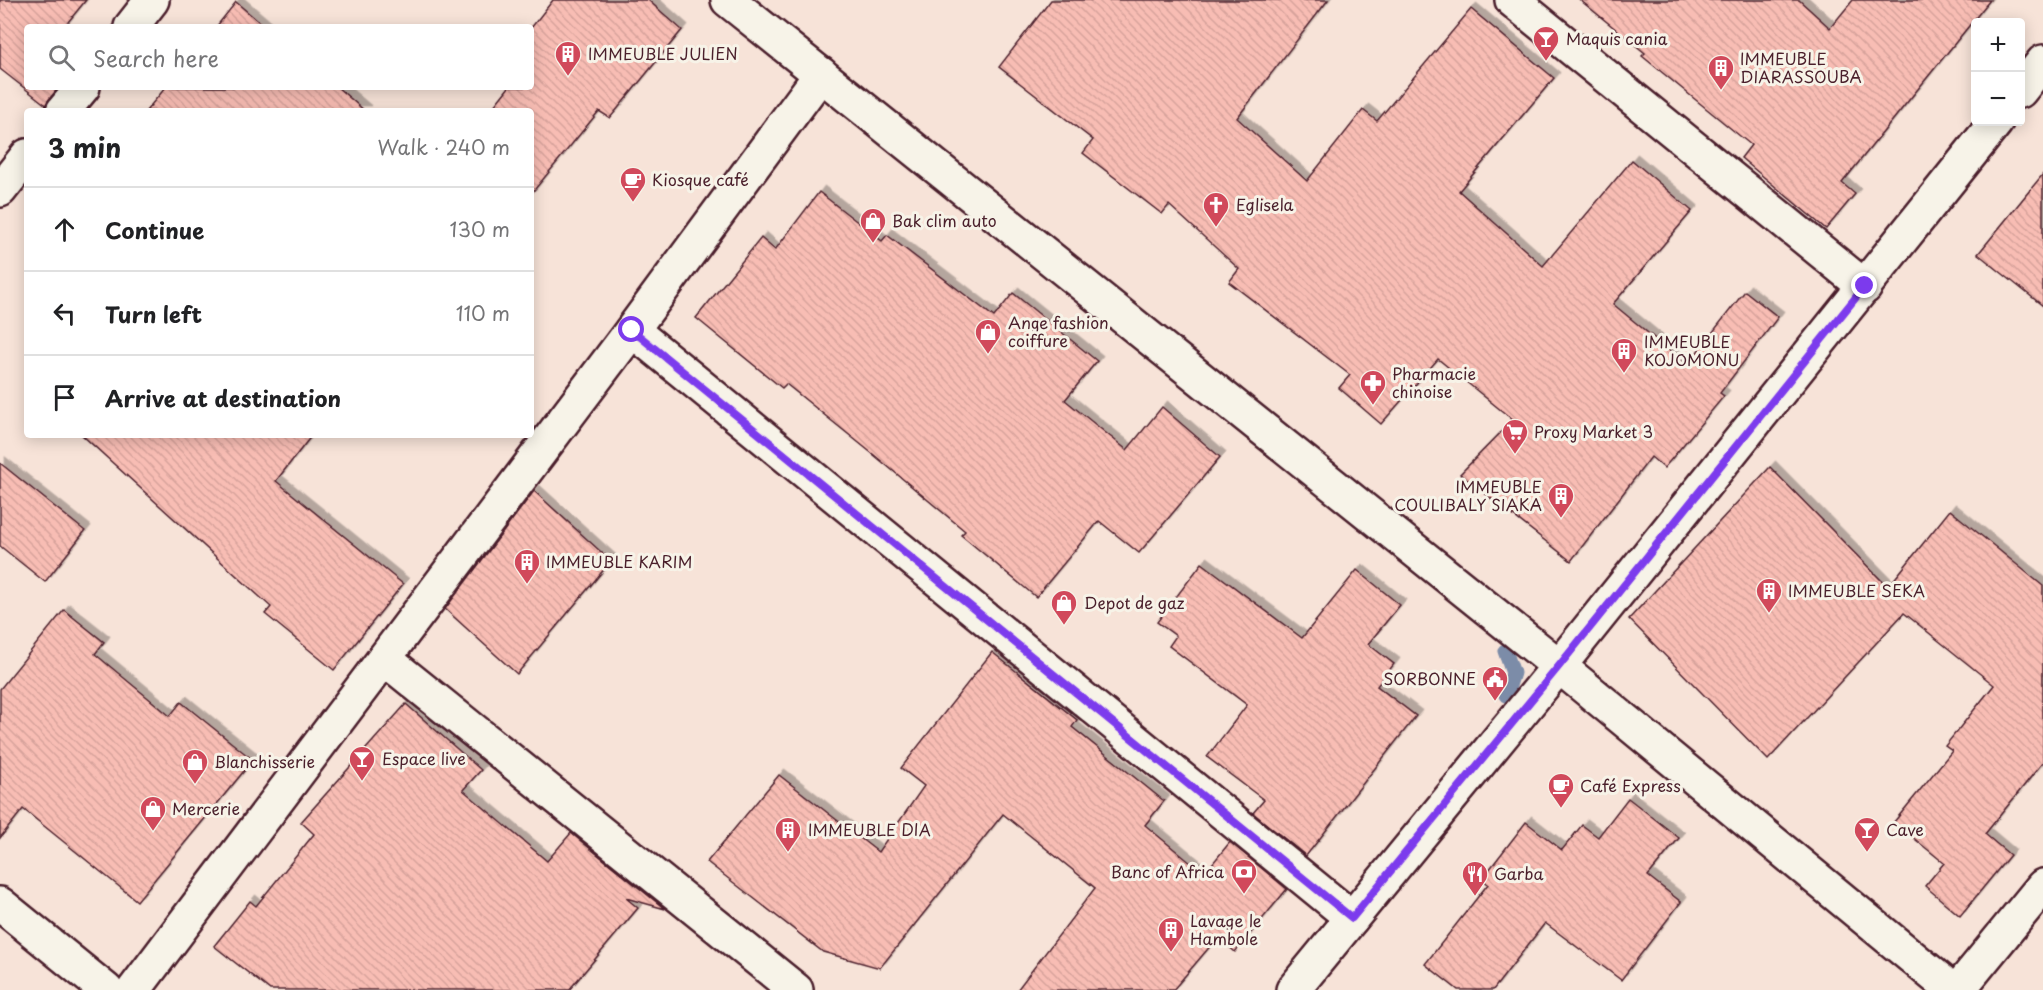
<!DOCTYPE html>
<html lang="en">
<head>
<meta charset="utf-8">
<style>
  :root { --surface:#fff; --page:#f2f2f2; --text:#202124; --muted:#757577; --line:#e0e0e0 }
  body { margin:0; font-family:"Playpen Sans",sans-serif; background:var(--page); color:var(--text) }
  .controls { position:absolute; right:18px; top:18px; display:grid; overflow:hidden; border-radius:6px; box-shadow:0 3px 15px #0003 }
  .controls button { width:54px; height:54px; display:grid; place-items:center; padding:0; border:0; border-bottom:2px solid var(--line); background:var(--surface); color:var(--text); font:30px sans-serif }
  .stop { position:absolute; width:18px; height:18px; margin:-14px; border:4px solid #7c3aed; border-radius:50%; background:#fff }
  .stop.end { background:#7c3aed; border-color:#fff; box-shadow:0 2px 6px #0008 }
  .list { margin:0; padding:0; list-style:none }
  h2 { display:flex; justify-content:space-between; align-items:center; height:78px; margin:0; padding:0 24px; font-size:26px }
  h2 small { font-size:20px; font-weight:400; color:var(--muted) }
  .list li { display:grid; grid-template-columns:39px 1fr auto; gap:18px; align-items:center; box-sizing:border-box; height:84px; padding:0 24px; border-top:2px solid var(--line) }
  .list b { display:block; font-size:22px; white-space:nowrap }
  .list em { font-size:20px; font-style:normal; color:var(--muted) }
  .icon { flex:none; width:33px; height:33px; fill:none; stroke:currentColor; stroke-width:2; stroke-linecap:round; stroke-linejoin:round }
  .map { position:relative; flex:none; width:2043px; height:990px; overflow:hidden }
  .search { position:absolute; background:var(--surface); box-shadow:0 3px 15px #0003; left:24px; top:24px; width:510px; height:66px; display:flex; align-items:center; gap:15px; box-sizing:border-box; padding:0 21px; border-radius:6px; color:var(--muted); font-size:22px }
  .panel { position:absolute; background:var(--surface); box-shadow:0 3px 15px #0003; left:24px; top:108px; width:510px; height:330px; border-radius:6px }
  .map>svg:first-child { display:block }
  .lines { fill:none; stroke-linecap:round; stroke-linejoin:round }
  .stream { stroke:#7b8ca8; stroke-width:15 }
  .building { fill:url(#building-back-hatch); stroke:#4a1f2b; stroke-width:1.5; filter:url(#shadow) }
  .street-casing { stroke:#4a1f2b; stroke-width:38 }
  .secondary-casing { stroke:#4a1f2b; stroke-width:38 }
  .street { stroke:#f7f3e8; stroke-width:33 }
  .secondary { stroke:#f7f3e8; stroke-width:33 }
  .route { stroke:#7c3aed; stroke-width:8 }
  .labels { text-anchor:middle; stroke-width:6; stroke-linejoin:round; paint-order:stroke }
  .poi-label { font-size:16px; fill:#4a1f2b; stroke:#f7f3e8; text-anchor:start }
</style>
</head>
<body>
<div class="map">
<svg width="2043" height="990" viewBox="0 0 2043 990">
  <defs>
    <pattern id="building-back-hatch" width="6" height="6" patternUnits="userSpaceOnUse" patternTransform="scale(1.5)"><rect width="6" height="6" fill="#f8bdb4"/><path d="M-1 5l2 2M0 0l6 6M5-1l2 2" fill="none" stroke="#d6a29b"/></pattern>
    <filter id="shadow"><feDropShadow dx="5.5" dy="-5.5" stdDeviation="0" flood-color="#0004"/></filter>
  </defs>
  <rect width="100%" height="100%" fill="#f7e3d8"/>
  <filter id="ink" filterUnits="userSpaceOnUse"><feTurbulence type="fractalNoise" baseFrequency=".0167" numOctaves="2"/><feDisplacementMap in="SourceGraphic" scale="12" xChannelSelector="R" yChannelSelector="G"/><feConvolveMatrix kernelMatrix="1 2 1 2 8 2 1 2 1" color-interpolation-filters="sRGB"/></filter>
  <g filter="url(#ink)">
    <g class="lines">
      <path class="stream" d="M1505,651L1513,673L1506,695"/>
    </g>
    <g class="building">
      <path d="M0,0H86L64,27H27V87H59L46,105L0,69Z"/>
      <path d="M553,0H648L682,30L610,118L599,111L531,194V111H490L509,87H531V60L533,57L531,56V28Z"/>
      <path d="M1051,0H1328L1237,118L1307,181L1363,110L1377,121L1471,9L1554,78L1459,191L1543,266L1632,160L1692,211L1613,304L1687,365L1745,291L1778,317L1720,393L1724,396L1664,468L1651,457L1571,561L1460,474L1513,420L1438,359L1381,424L1339,388L1350,375L1229,282L1239,269L1169,205L1162,214L1083,153L1093,140L999,67Z"/>
      <path d="M1580,0H1799L1830,28L1853,0H1990L1842,183L1855,194L1826,229L1741,158L1751,145L1642,56L1645,53Z"/>
      <path d="M236,2L265,27H216Z"/>
      <path d="M166,87H337L365,111H146Z"/>
      <path d="M2043,174V306L1978,254Z"/>
      <path d="M819,192L882,241L887,235L994,317L1013,293L1097,361L1065,400L1127,450L1162,407L1220,457L1139,553L1099,521L1036,597L961,535L965,531L874,455L786,384L782,388L696,318L761,238L775,250Z"/>
      <path d="M82,435H312L276,481L403,584L334,670L265,614L271,607Z"/>
      <path d="M0,463L85,531L45,582L0,546Z"/>
      <path d="M1770,467L1888,587L1950,510L2043,586V762L1985,834L2010,855L1960,916L1925,886L1944,863L1894,822L1952,751L1945,746L1994,685L1904,613L1768,760L1629,619Z"/>
      <path d="M534,491L611,561L517,674L445,609Z"/>
      <path d="M1202,563L1302,638L1357,570L1400,605L1368,644L1394,664L1377,686L1416,716L1306,856L1253,813L1264,800L1207,757L1247,705L1169,646L1176,636L1157,622Z"/>
      <path d="M64,610L104,642L95,654L170,716L181,702L253,760L137,901L23,809L0,838V689Z"/>
      <path d="M992,652L1077,720L1072,727L1164,801L1145,825L1204,874L1230,842L1287,889L1235,952L1218,937L1173,990H1017L1095,888L1003,814L880,968L823,952L707,862L779,775L878,852L924,786L901,768Z"/>
      <path d="M406,704L481,770L463,790L547,861L571,833L665,909L626,898L638,908L569,990H270L214,946L250,901L256,906L314,834L301,822Z"/>
      <path d="M1628,798L1679,838L1648,876L1681,902L1621,980L1545,923L1493,990H1458L1425,964L1488,884L1482,879L1526,822L1562,850L1582,825L1598,837Z"/>
    </g>
    <g class="lines">
      <g class="street-casing">
        <g id="street">
          <path d="M728,0L1559,666L1952,990"/>
          <path d="M1512,0L1865,287"/>
          <path d="M131,27L152,0"/>
          <path d="M63,111L83,87"/>
          <path d="M0,190L27,156"/>
          <path d="M632,330L1352,918"/>
          <path d="M385,659L796,990"/>
          <path d="M0,904L106,990"/>
          <path d="M134,990L632,330L821,74"/>
          <path d="M1958,990L2043,886"/>
        </g>
      </g>
      <g class="secondary-casing">
        <g id="secondary">
          <path d="M2020,91L2043,62"/>
          <path d="M1293,990L1559,666L1996,122"/>
        </g>
      </g>
      <use href="#street" class="street"/>
      <use href="#secondary" class="secondary"/>
    </g>
  </g>
  <g class="lines" filter="url(#ink)">
    <path class="route" d="M632,330L1352,918L1559,666L1865,286"/>
  </g>
  <defs>
    <g id="bar-pin" transform="scale(1.35)"><path d="M0 17L-7.5 6A9.5 9.5 0 1 1 7.5 6Z" fill="#d1495b" stroke="#f7f3e8"/><path d="M-6-5H6L.8 .8V4.5H3.5V6h-7V4.5H-.8V.8Z" fill="#fff"/></g>
    <g id="building-pin" transform="scale(1.35)"><path d="M0 17L-7.5 6A9.5 9.5 0 1 1 7.5 6Z" fill="#d1495b" stroke="#f7f3e8"/><path d="M-4-6H4V6H1V3H-1V6H-4ZM-2.5-4.3h1.7v1.8h-1.7ZM.8-4.3h1.7v1.8H.8ZM-2.5-1h1.7V.8h-1.7ZM.8-1h1.7V.8H.8Z" fill="#fff"/></g>
    <g id="cafe-pin" transform="scale(1.35)"><path d="M0 17L-7.5 6A9.5 9.5 0 1 1 7.5 6Z" fill="#d1495b" stroke="#f7f3e8"/><path d="M-5.5-4.5H6V0H3Q3 3.5 0 3.5H-2.5Q-5.5 3.5-5.5 0ZM3-3.2v2h1.7v-2ZM-6 4.5H4V6H-6Z" fill="#fff"/></g>
    <g id="church-pin" transform="scale(1.35)"><path d="M0 17L-7.5 6A9.5 9.5 0 1 1 7.5 6Z" fill="#d1495b" stroke="#f7f3e8"/><path d="M-1.2-6h2.4v3.5h3.3v2.4h-3.3V6h-2.4V-.1h-3.3v-2.4h3.3Z" fill="#fff"/></g>
    <g id="shop-pin" transform="scale(1.35)"><path d="M0 17L-7.5 6A9.5 9.5 0 1 1 7.5 6Z" fill="#d1495b" stroke="#f7f3e8"/><path d="M-5-2.5h2.3a2.7 3.5 0 0 1 5.4 0H5L5.5 6h-11ZM-1.5-2.5h3a1.5 2.3 0 0 0-3 0Z" fill="#fff"/></g>
    <g id="pharmacy-pin" transform="scale(1.35)"><path d="M0 17L-7.5 6A9.5 9.5 0 1 1 7.5 6Z" fill="#d1495b" stroke="#f7f3e8"/><path d="M-2-6h4v4h4v4h-4v4h-4v-4h-4v-4h4Z" fill="#fff"/></g>
    <g id="supermarket-pin" transform="scale(1.35)"><path d="M0 17L-7.5 6A9.5 9.5 0 1 1 7.5 6Z" fill="#d1495b" stroke="#f7f3e8"/><path d="M-6-5.5h2.5l.6 2H6L4.5 2H-2.5L-4.4-4H-6ZM-1.5 3.2a1.3 1.3 0 1 0 .1 0ZM3 3.2a1.3 1.3 0 1 0 .1 0Z" fill="#fff"/></g>
    <g id="civic-pin" transform="scale(1.35)"><path d="M0 17L-7.5 6A9.5 9.5 0 1 1 7.5 6Z" fill="#d1495b" stroke="#f7f3e8"/><path d="M-.6-6.5H3V-4.5H.6V-3L4-1V1h2V6H-6V1h2V-1L-.6-3ZM-1.2 2.5V6h2.4V2.5Z" fill="#fff"/></g>
    <g id="bank-pin" transform="scale(1.35)"><path d="M0 17L-7.5 6A9.5 9.5 0 1 1 7.5 6Z" fill="#d1495b" stroke="#f7f3e8"/><path d="M-6-4H6V4H-6ZM0-2.3a2.3 2.3 0 1 0 0 4.6a2.3 2.3 0 1 0 0-4.6Z" fill="#fff"/></g>
    <g id="restaurant-pin" transform="scale(1.35)"><path d="M0 17L-7.5 6A9.5 9.5 0 1 1 7.5 6Z" fill="#d1495b" stroke="#f7f3e8"/><path d="M-5-6h1v4h1v-4h1v4h1v-4h1v5L-1.5 .5V6h-2V.5L-5-1ZM5-6V6H3V1.5H1.5Q1.5-4 5-6Z" fill="#fff"/></g>
  </defs>
  <g fill-rule="evenodd">
    <use href="#bar-pin" x="1546" y="39"/>
    <use href="#building-pin" x="568" y="54"/>
    <use href="#building-pin" x="1721" y="68"/>
    <use href="#cafe-pin" x="633" y="180"/>
    <use href="#church-pin" x="1216" y="205"/>
    <use href="#shop-pin" x="873" y="221"/>
    <use href="#shop-pin" x="988" y="332"/>
    <use href="#building-pin" x="1624" y="351"/>
    <use href="#pharmacy-pin" x="1373" y="383"/>
    <use href="#supermarket-pin" x="1515" y="432"/>
    <use href="#building-pin" x="1561" y="496"/>
    <use href="#building-pin" x="527" y="562"/>
    <use href="#building-pin" x="1769" y="591"/>
    <use href="#shop-pin" x="1064" y="603"/>
    <use href="#civic-pin" x="1495" y="679"/>
    <use href="#bar-pin" x="362" y="759"/>
    <use href="#shop-pin" x="195" y="762"/>
    <use href="#cafe-pin" x="1561" y="786"/>
    <use href="#shop-pin" x="153" y="809"/>
    <use href="#building-pin" x="788" y="830"/>
    <use href="#bar-pin" x="1867" y="830"/>
    <use href="#bank-pin" x="1244" y="872"/>
    <use href="#restaurant-pin" x="1475" y="874"/>
    <use href="#building-pin" x="1171" y="930"/>
  </g>
  <g class="labels">
    <g class="poi-label">
      <text x="1566" y="45">Maquis cania</text>
      <text x="588" y="60">IMMEUBLE JULIEN</text>
      <text x="1740" y="65">IMMEUBLE<tspan x="1740" dy="18">DIARASSOUBA</tspan></text>
      <text x="652" y="186">Kiosque café</text>
      <text x="1236" y="211">Eglisela</text>
      <text x="892" y="227">Bak clim auto</text>
      <text x="1008" y="329">Ange fashion<tspan x="1008" dy="18">coiffure</tspan></text>
      <text x="1644" y="348">IMMEUBLE<tspan x="1644" dy="18">KOJOMONU</tspan></text>
      <text x="1392" y="380">Pharmacie<tspan x="1392" dy="18">chinoise</tspan></text>
      <text x="1534" y="438">Proxy Market 3</text>
      <text x="1542" y="493" text-anchor="end">IMMEUBLE<tspan x="1542" dy="18">COULIBALY SIAKA</tspan></text>
      <text x="546" y="568">IMMEUBLE KARIM</text>
      <text x="1788" y="597">IMMEUBLE SEKA</text>
      <text x="1084" y="609">Depot de gaz</text>
      <text x="1476" y="685" text-anchor="end">SORBONNE</text>
      <text x="382" y="765">Espace live</text>
      <text x="214" y="768">Blanchisserie</text>
      <text x="1580" y="792">Café Express</text>
      <text x="172" y="815">Mercerie</text>
      <text x="808" y="836">IMMEUBLE DIA</text>
      <text x="1886" y="836">Cave</text>
      <text x="1224" y="878" text-anchor="end">Banc of Africa</text>
      <text x="1494" y="880">Garba</text>
      <text x="1190" y="927">Lavage le<tspan x="1190" dy="18">Hambole</tspan></text>
    </g>
  </g>
</svg>
<div class="controls">
<button>+</button>
<button>−</button>
</div>
<div class="stop" style="left:632px;top:330px"></div>
<div class="stop end" style="left:1865px;top:286px"></div>
<div class="search"><svg class="icon" aria-label="search" viewBox="0 0 24 24"><circle cx="10" cy="10" r="6"/><path d="M15 15l6 6"/></svg>Search here</div>
<section class="panel">
<h2>3 min<small>Walk · 240 m</small></h2>
<ul class="list">
<li><svg class="icon" aria-label="ahead" viewBox="0 0 24 24"><path d="M12 20V5M6 11l6-6 6 6"/></svg><div><b>Continue</b></div><em>130 m</em></li>
<li><svg class="icon" aria-label="left" viewBox="0 0 24 24"><path d="M17 20v-9H6M10 6l-5 5 5 5"/></svg><div><b>Turn left</b></div><em>110 m</em></li>
<li><svg class="icon" aria-label="arrive" viewBox="0 0 24 24"><path d="M6 21V4h12l-3 4 3 4H6"/></svg><div><b>Arrive at destination</b></div></li>
</ul>
</section>
</div>
</body>
</html>
